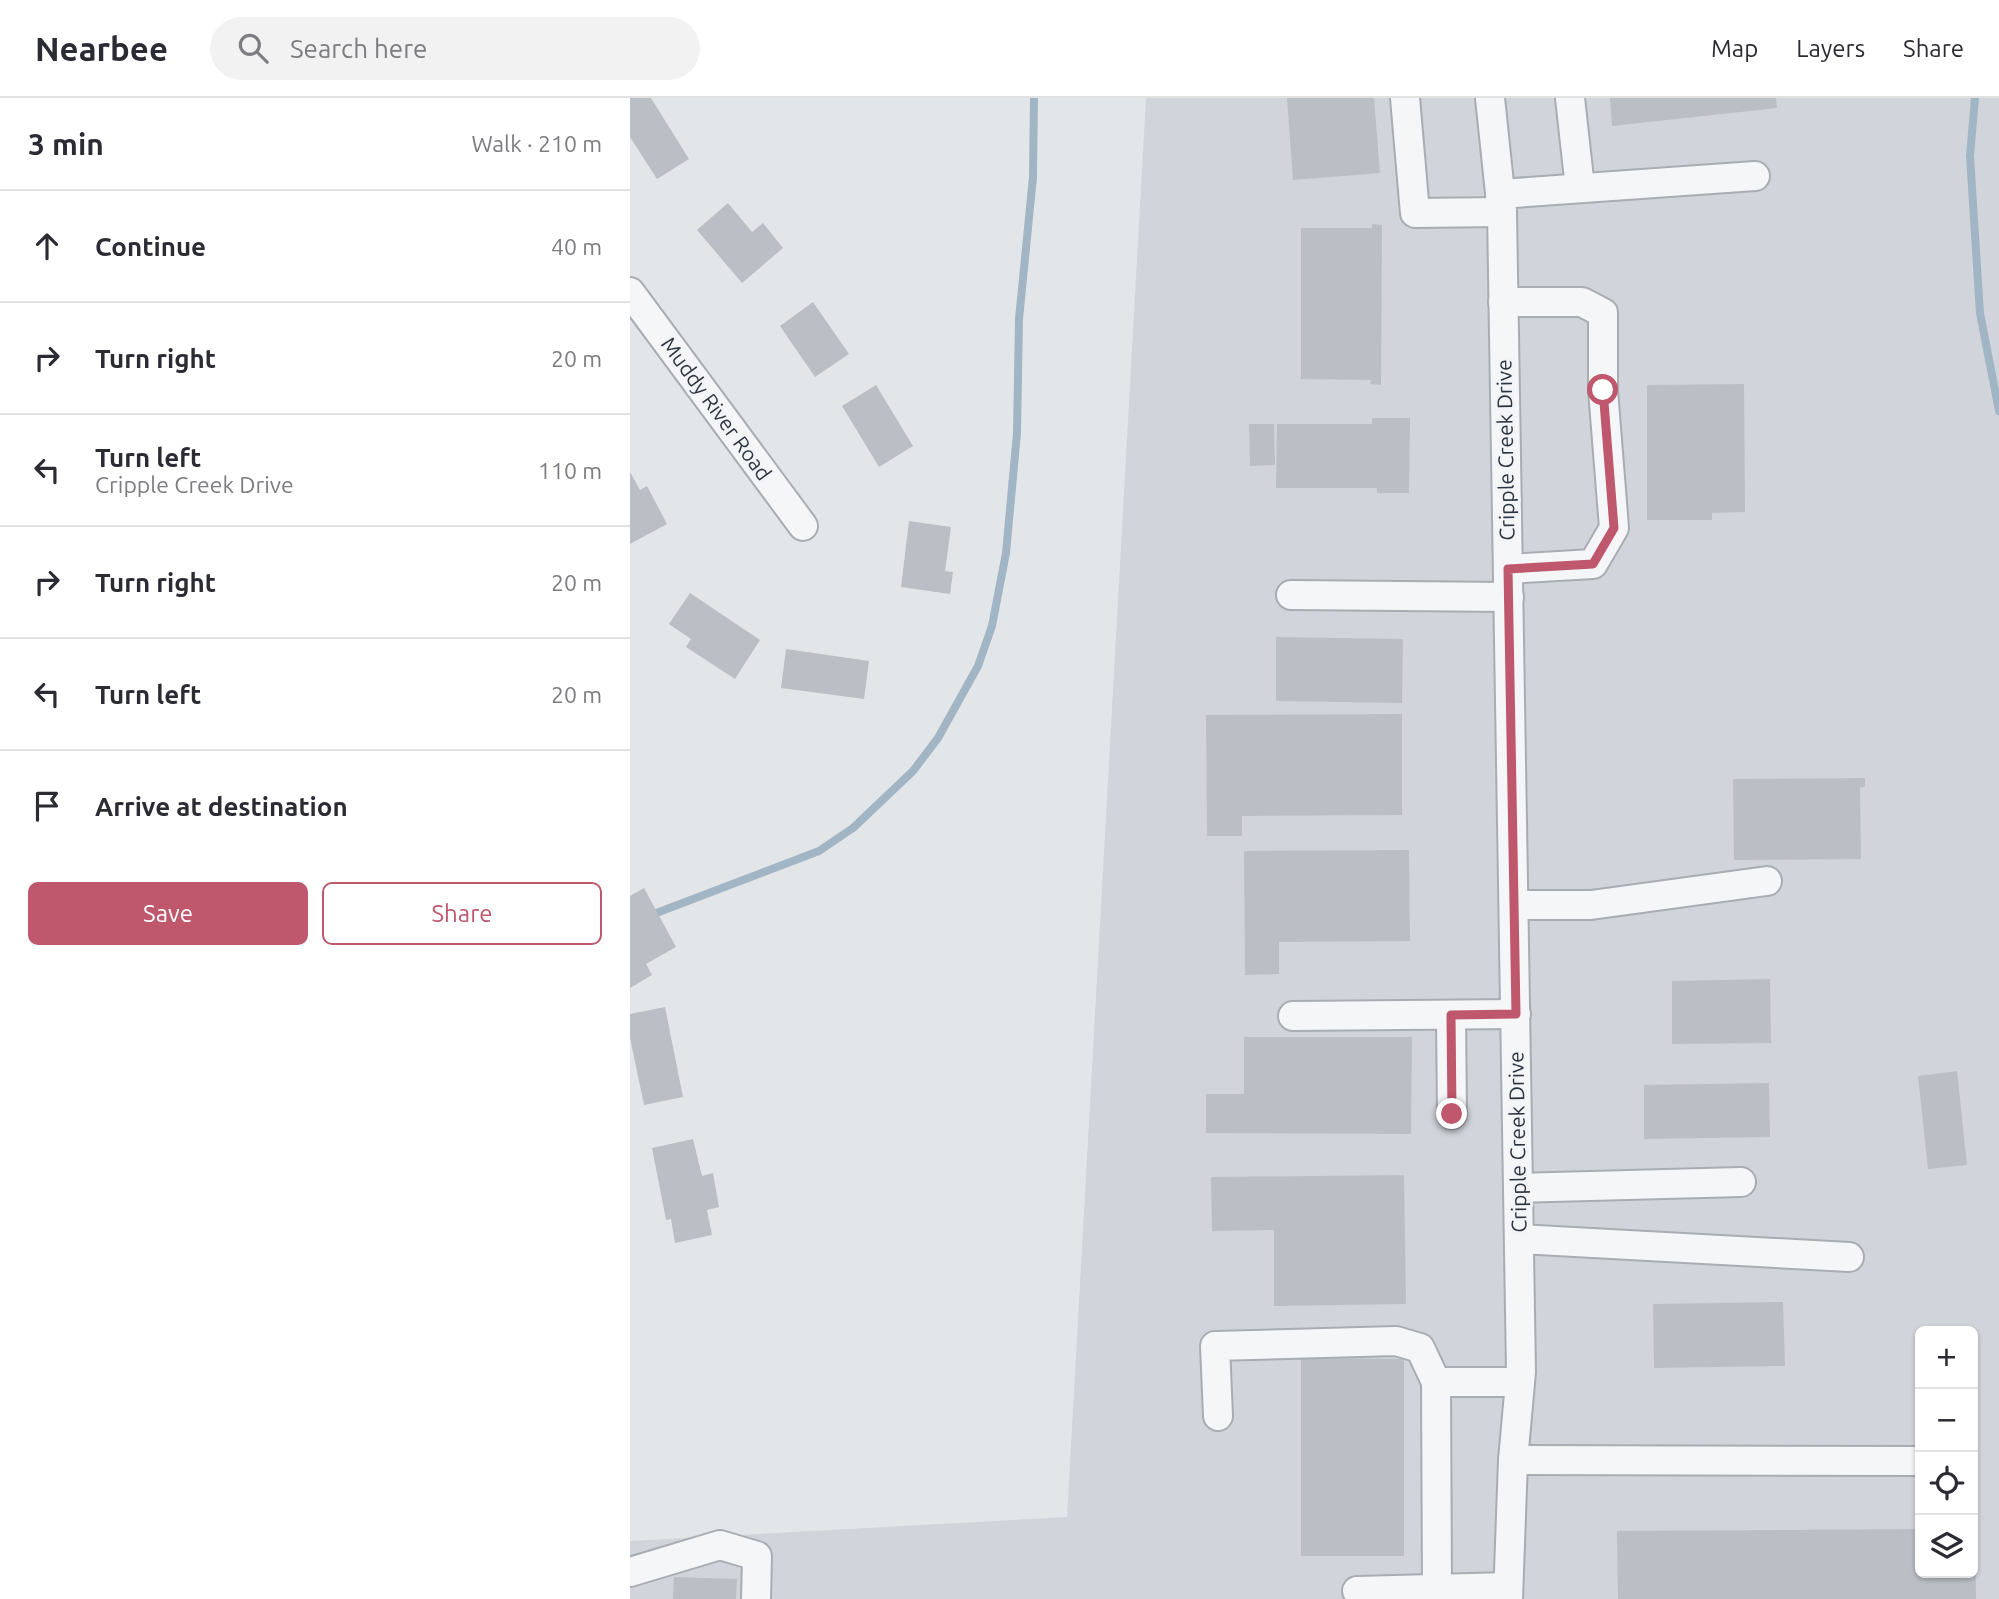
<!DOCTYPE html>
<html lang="en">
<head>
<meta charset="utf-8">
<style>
  :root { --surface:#fff; --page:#f2f2f3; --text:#2b2b33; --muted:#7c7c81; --line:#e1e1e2; --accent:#bf576d }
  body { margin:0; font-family:Ubuntu,sans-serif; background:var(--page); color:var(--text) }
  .controls { position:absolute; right:21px; bottom:21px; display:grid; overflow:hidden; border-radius:10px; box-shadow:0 2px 5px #0004 }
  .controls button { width:63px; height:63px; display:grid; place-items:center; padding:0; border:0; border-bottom:2px solid var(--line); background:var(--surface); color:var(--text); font:35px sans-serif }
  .stop { position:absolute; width:21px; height:21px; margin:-16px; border:5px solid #bf576d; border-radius:50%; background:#fff }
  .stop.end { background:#bf576d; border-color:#fff; box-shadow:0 2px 7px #0008 }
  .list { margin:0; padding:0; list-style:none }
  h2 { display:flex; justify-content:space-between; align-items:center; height:91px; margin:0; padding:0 28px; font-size:30px }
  h2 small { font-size:23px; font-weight:400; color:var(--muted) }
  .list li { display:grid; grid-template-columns:46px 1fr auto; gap:21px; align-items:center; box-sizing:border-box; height:112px; padding:0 28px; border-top:2px solid var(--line) }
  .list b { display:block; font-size:26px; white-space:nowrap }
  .list p { margin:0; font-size:23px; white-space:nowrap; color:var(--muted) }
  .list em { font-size:23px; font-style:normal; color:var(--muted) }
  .actions { display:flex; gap:14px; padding:21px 28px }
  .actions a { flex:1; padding:16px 0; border:2px solid var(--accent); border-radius:10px; text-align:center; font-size:24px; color:var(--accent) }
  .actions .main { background:var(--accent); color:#fff }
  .icon { flex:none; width:38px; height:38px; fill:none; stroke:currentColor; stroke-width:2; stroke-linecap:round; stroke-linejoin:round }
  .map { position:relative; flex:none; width:1369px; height:1501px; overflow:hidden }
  header { display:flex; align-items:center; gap:42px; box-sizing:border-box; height:98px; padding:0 35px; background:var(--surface); border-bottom:2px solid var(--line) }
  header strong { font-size:33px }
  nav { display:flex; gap:38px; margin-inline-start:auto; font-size:24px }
  .search { width:490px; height:63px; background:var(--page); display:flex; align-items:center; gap:18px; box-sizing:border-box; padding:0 24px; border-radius:38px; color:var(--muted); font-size:26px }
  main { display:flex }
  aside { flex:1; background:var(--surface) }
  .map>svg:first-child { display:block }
  .built { fill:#d1d5db; fill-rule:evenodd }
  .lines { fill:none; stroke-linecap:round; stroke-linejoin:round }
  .stream { stroke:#a2b5c5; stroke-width:8 }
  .building { fill:#babfc5 }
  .minor-casing { stroke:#a8adb3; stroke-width:32 }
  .minor { stroke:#f5f6f8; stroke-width:28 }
  .route { stroke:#bf576d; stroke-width:9 }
  .labels { text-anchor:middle; stroke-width:6; stroke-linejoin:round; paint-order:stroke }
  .street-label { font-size:21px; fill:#2c353f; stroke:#f2f4f7 }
</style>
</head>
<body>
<header>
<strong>Nearbee</strong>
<div class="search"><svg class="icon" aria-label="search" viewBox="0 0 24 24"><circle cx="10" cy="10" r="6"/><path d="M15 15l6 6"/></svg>Search here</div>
<nav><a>Map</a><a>Layers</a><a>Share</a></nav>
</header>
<main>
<aside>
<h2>3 min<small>Walk · 210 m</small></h2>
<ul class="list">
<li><svg class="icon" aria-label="ahead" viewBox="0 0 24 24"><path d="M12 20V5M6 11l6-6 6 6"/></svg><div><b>Continue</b></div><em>40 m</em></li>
<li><svg class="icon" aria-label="right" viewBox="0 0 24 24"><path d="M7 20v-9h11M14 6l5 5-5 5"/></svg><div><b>Turn right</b></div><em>20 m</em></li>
<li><svg class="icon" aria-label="left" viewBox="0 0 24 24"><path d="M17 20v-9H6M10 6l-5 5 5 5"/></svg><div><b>Turn left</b><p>Cripple Creek Drive</p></div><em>110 m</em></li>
<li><svg class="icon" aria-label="right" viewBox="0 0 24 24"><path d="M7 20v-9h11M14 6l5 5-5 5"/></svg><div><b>Turn right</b></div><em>20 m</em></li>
<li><svg class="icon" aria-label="left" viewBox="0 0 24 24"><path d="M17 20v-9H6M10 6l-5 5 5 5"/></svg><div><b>Turn left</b></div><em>20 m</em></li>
<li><svg class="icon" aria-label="arrive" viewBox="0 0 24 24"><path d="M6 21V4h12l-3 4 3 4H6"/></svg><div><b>Arrive at destination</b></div></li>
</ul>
<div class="actions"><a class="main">Save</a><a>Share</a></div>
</aside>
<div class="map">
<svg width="1369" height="1501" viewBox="0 0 1369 1501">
  <rect width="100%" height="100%" fill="#e3e6e9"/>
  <path class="built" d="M516,0H1369V1501H0V1443L437,1419ZM1290,1233H1343V1475H1290Z"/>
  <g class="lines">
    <g class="stream">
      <path d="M1345,0L1340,58L1350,215L1369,313"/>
      <path d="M0,825L189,753L223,730L283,673L308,640L348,568L362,528L376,455L387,335L389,221L403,79L404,0"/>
    </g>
  </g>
  <g class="building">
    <path d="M0,0H21L59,61L27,81L0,39Z"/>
    <path d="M657,0H744L750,75L663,82Z"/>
    <path d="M980,0H1146L1147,10L982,28Z"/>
    <path d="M98,105L122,134L133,125L153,150L112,185L67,132Z"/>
    <path d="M742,126L752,127L751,287L740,286L741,282L671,281V130H742Z"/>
    <path d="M183,204L219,256L185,279L150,228Z"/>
    <path d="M1114,286L1115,414L1082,415V422H1017V287Z"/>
    <path d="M246,287L283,348L249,369L212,308Z"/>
    <path d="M742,320H780L779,395H747V390H646L647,326H742Z"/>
    <path d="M619,326H644L645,367L620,368Z"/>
    <path d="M0,374L10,392L17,388L37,426L0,446Z"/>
    <path d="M279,423L321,429L315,473L323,474L320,496L271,489Z"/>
    <path d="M60,495L130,542L105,581L56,549L61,541L39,526Z"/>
    <path d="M646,539L773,541L772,605L646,603Z"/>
    <path d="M156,551L239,563L234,601L151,590Z"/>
    <path d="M772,616V717L612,718V738H577L576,617Z"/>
    <path d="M1235,680V689H1230L1231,761L1104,762L1103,681Z"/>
    <path d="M779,752L780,843L649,844V876L615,877L614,753Z"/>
    <path d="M14,790L46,849L16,866L22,877L0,890V798Z"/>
    <path d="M1140,881L1141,945L1042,946V883Z"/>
    <path d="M35,909L53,999L14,1007L0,940V916Z"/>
    <path d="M614,939H782L781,1036L576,1035V996H614Z"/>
    <path d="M1327,973L1337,1067L1298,1071L1288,978Z"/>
    <path d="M1139,985L1140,1039L1014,1041V987Z"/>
    <path d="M63,1041L72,1078L83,1075L89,1109L77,1112L82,1137L45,1145L41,1121L36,1122L22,1050Z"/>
    <path d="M774,1077L776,1206L644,1208V1132L582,1133L581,1079Z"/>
    <path d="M1153,1204L1155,1268L1024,1270L1023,1206Z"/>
    <path d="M671,1260L774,1261V1458H671Z"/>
    <path d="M1290,1431V1475H1343V1442H1345L1346,1501H988L987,1433Z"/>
    <path d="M44,1479L107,1481L106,1501H43Z"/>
  </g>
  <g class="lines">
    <g class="minor-casing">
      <g id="minor">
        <path d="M775,0L785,115L872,114"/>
        <path d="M860,0L872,114L891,1274L883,1362L878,1501"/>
        <path d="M940,0L950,90"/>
        <path d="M870,96L1125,78"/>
        <path d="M0,194L173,428"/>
        <path d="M873,204H952L973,215V292L984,430L963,466L878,471"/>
        <path d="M661,497L879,499"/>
        <path d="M884,807H961L1137,783"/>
        <path d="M821,917L822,1016"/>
        <path d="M663,918L886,916"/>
        <path d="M889,1090L1111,1084"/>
        <path d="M889,1141L1219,1159"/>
        <path d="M806,1284L807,1491"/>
        <path d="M588,1318L585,1248L766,1243L790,1250L806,1284H890"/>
        <path d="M883,1362L1290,1363"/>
        <path d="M0,1474L90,1447L127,1458L126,1501"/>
        <path d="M727,1493L878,1489"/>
      </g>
    </g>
    <use href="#minor" class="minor"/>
  </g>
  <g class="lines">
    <path class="route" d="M822,1016L821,917L886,916L878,471L963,466L984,430L973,292"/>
  </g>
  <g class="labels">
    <g class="street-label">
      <text transform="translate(86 311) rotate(54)" y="7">Muddy River Road</text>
      <text transform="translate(876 352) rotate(-91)" y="7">Cripple Creek Drive</text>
      <text transform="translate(888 1044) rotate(-91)" y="7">Cripple Creek Drive</text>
    </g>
  </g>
</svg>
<div class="controls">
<button>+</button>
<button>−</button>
<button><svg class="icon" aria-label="locate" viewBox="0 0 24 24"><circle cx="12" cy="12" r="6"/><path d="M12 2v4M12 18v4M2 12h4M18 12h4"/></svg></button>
<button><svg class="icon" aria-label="layers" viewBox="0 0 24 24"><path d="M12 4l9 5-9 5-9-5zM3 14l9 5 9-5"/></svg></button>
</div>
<div class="stop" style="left:973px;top:292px"></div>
<div class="stop end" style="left:822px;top:1016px"></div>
</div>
</main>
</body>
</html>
